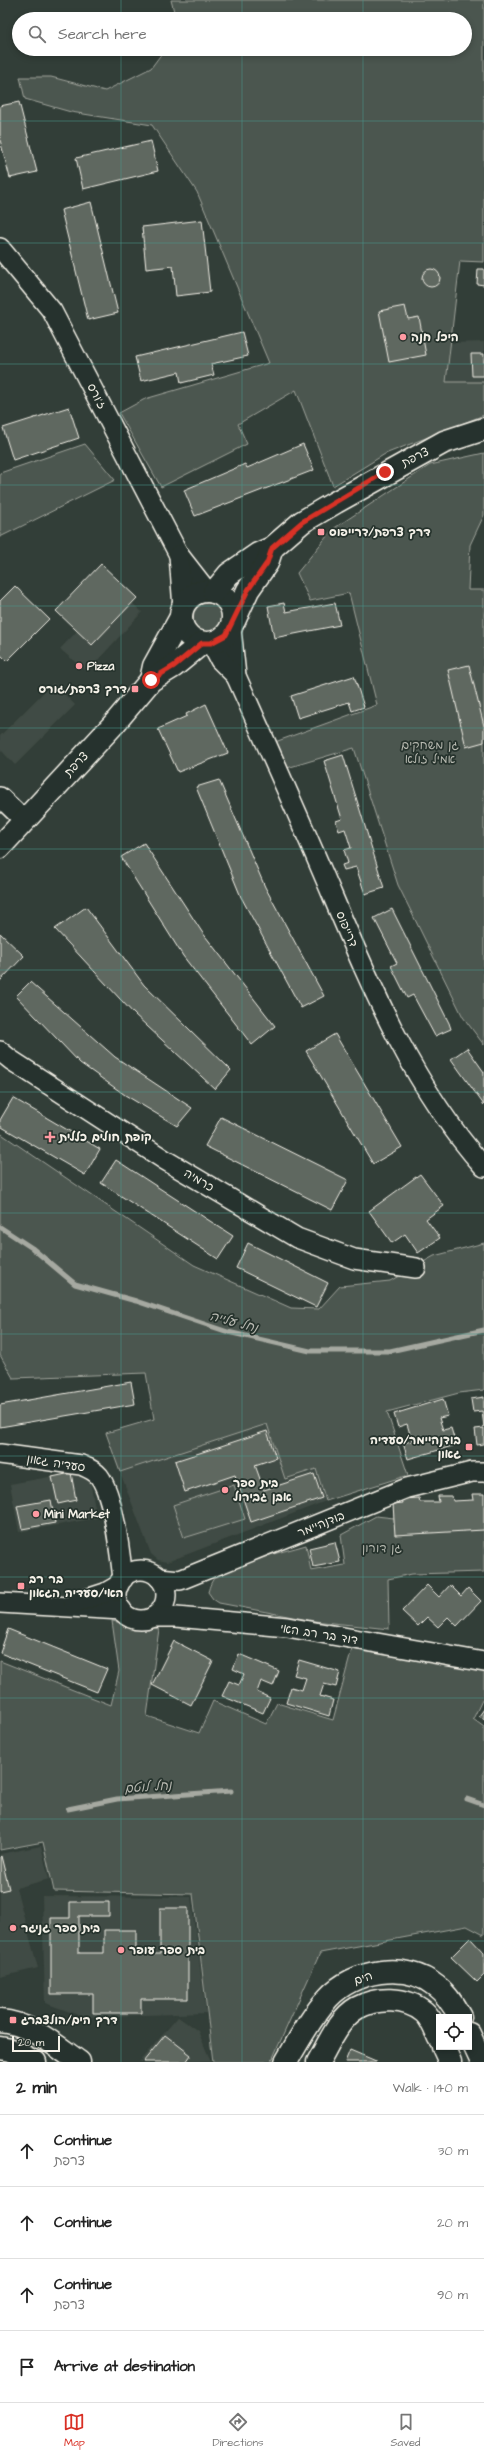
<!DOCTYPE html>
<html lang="en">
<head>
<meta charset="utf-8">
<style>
  :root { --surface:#fff; --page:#f2f2f2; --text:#222; --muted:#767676; --line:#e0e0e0; --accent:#d93025 }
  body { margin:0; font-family:"Architects Daughter","Playpen Sans Hebrew",sans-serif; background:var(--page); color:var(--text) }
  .controls { position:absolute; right:12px; bottom:12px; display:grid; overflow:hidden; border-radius:0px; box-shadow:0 2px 6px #0003 }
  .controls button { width:36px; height:36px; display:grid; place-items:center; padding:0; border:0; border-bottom:1px solid var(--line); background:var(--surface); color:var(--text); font:20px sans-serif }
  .scale { position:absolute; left:12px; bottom:10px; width:48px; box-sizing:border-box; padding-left:4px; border:2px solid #f4f1e8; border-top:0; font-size:11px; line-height:14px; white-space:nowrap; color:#f4f1e8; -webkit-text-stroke:3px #26332d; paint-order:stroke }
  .stop { position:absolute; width:12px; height:12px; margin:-9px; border:3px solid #d93025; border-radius:50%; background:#fff }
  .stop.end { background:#d93025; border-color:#fff; box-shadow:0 1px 4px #0008 }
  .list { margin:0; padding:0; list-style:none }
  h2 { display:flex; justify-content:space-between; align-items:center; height:52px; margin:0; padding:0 16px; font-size:17px }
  h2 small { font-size:13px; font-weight:400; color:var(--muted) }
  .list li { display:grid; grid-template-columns:26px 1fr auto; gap:12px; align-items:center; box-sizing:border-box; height:72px; padding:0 16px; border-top:1px solid var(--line) }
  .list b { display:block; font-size:15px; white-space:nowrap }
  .list p { margin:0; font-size:13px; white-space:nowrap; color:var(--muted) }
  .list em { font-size:13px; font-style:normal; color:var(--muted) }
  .icon { flex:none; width:22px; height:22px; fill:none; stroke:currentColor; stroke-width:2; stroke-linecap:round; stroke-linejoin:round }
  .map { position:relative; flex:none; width:484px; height:2062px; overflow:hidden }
  .search { position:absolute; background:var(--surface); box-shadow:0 2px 6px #0003; left:12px; right:12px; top:12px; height:44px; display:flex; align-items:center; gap:10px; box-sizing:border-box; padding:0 14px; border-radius:22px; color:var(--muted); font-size:15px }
  .sheet { height:340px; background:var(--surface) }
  nav { display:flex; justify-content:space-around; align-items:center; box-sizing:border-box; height:56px; border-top:1px solid var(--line); background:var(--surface); font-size:11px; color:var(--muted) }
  nav a { display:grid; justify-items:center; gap:2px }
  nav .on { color:var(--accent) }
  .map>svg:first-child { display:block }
  .built { fill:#404b44 }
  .green { fill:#4c564f; stroke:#a0a49c }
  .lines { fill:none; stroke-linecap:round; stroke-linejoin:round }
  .stream { stroke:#a6a9a1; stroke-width:5 }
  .building { fill:#5f6861; stroke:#f4f1e8 }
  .street-casing { stroke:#f4f1e8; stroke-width:22 }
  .secondary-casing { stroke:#f4f1e8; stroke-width:25 }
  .primary-casing { stroke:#f4f1e8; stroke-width:25 }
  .street { stroke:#26332d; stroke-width:19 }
  .secondary { stroke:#26332d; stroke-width:22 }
  .primary { stroke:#26332d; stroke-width:22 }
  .route { stroke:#d93025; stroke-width:5 }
  .grid { fill:none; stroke:#48958c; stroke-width:1; stroke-opacity:0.55 }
  .poi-dot { fill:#ff9aa2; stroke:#26332d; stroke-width:1.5 }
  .labels { text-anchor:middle; stroke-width:3.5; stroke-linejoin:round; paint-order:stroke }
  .poi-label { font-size:12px; font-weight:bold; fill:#f4f1e8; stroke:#26332d; text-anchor:start }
  .street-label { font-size:12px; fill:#f4f1e8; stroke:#26332d }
  .park-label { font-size:12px; fill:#b9bbb2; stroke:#26332d }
  .water-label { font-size:13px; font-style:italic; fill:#babbb3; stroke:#26332d }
</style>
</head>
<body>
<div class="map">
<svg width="484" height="2062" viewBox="0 0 484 2062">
  <rect width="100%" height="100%" fill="#323e38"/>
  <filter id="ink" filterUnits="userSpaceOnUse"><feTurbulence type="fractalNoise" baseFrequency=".025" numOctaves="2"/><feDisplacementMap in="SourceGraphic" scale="8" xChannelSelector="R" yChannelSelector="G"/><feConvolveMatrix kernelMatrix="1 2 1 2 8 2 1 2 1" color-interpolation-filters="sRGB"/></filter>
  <g filter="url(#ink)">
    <g class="built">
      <path d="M484,342V382L446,383L451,343Z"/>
      <path d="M117,589L142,612L87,672L60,649Z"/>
      <path d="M53,683L75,705L15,765L0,749V736Z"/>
      <path d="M268,1424L285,1479L316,1469L326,1501L167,1562L158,1560L151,1554L120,1472Z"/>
      <path d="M88,1470L97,1518L19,1532L10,1484Z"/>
      <path d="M41,1846L49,1879L16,1888L38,1968L0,1977V1854Z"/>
      <path d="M42,1896L191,1897L206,2013L84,2017L45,2003Z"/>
      <path d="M178,2017L198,2031L211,2062H139Z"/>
    </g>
    <g class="green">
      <path d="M171,0H484V262L460,261L446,382H484V415L385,454L333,486L296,390L238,424L247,444L161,487L119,413L145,399L269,363L197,192L152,125L71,112L25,99L20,77H51L105,91L151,68L165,49H465V19H176Z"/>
      <path d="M85,444L115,480L0,537V473Z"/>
      <path d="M484,453V515L470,545L468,590H484V1045L463,1017L398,885L354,748L287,768L275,742L377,705L349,593L310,601L297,573L333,529L430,465Z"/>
      <circle cx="208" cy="618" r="15"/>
      <path d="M0,1133L194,1265L291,1308L319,1309L340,1286L390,1281L434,1256L484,1243V1390L459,1393L387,1412L408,1475L326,1501L316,1469L285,1479L267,1424L120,1472L106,1433L154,1419L146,1373L13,1378L0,1355Z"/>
      <path d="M234,1485L245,1519L184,1538L173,1505Z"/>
      <path d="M376,1516L484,1528V1572L412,1574L388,1579L389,1629L314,1621L219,1603L213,1599L208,1592C210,1586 211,1580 217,1576C240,1561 279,1553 306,1545L311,1571L345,1565L341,1535Z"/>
      <path d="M112,1621L159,1629L147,1716L199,1733L213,1701L266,1724L277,1703L333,1720L352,1649L484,1671V1696L473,1719L484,1727V1935L467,1926L320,1953L271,2062H213L193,1894L54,1891L43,1842L0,1850V1661L111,1705L119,1671Z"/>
    </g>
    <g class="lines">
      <g class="stream">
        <path d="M0,1227L32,1248L75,1284L136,1301L228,1332L310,1351H390L484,1330"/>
        <path d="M467,1799L484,1805"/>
        <path d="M68,1809L117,1799L231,1791"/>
      </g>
    </g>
    <g class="building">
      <path d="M19,102L37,172L10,178L0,140V106Z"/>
      <path d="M151,141L158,171L83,189L76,158Z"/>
      <path d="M91,202L118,313L88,320L61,210Z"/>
      <path d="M202,220L210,292L176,296L173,266L146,269L142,227Z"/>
      <path d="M478,269H484V285L477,284Z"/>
      <circle cx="431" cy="278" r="9"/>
      <path d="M405,306L408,319L419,317L426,355L389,362L379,311Z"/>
      <path d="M242,332L248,356L211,364L214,375L181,383L179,372L141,381L135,357Z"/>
      <path d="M471,354H484V376H472Z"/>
      <path d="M69,407L79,438L13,460L3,428Z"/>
      <path d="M303,444L314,470L195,516L184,490L245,464L247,468Z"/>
      <path d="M101,564L137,598L92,645L56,611Z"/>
      <path d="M15,586L49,619L7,661L0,654V601Z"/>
      <path d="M284,603L286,612L335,603L340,625L274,638L268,606Z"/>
      <path d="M469,665L484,726V742L466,747L448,670Z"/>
      <path d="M354,676L364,707L352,711L349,702L298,718L291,696Z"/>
      <path d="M206,704L228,753L178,772L158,729L187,716L186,714Z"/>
      <path d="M343,755L384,888L365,894L356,867L344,870L342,865L348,863L344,850L351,848L345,829L339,831L337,825L336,821L342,819L324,761Z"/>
      <path d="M219,780L265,887L324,996L301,1008L241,897L196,787Z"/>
      <path d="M144,843L202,932L275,1026L252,1045L183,956L121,857Z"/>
      <path d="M86,907L144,985L231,1070L215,1089L134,1014L55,929Z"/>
      <path d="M392,909L449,1023L451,1029L435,1036L413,995L407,998L391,966L397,963L374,918Z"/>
      <path d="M0,933L24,956L0,981Z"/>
      <path d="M30,982L115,1057L192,1108L177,1126L125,1095L80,1063L16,996Z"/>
      <path d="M335,1034L402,1147L373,1164L306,1051Z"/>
      <path d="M467,1048L484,1072V1105L451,1059Z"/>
      <path d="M13,1098L100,1149L85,1175L0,1126V1120Z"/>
      <path d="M221,1117L348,1180L332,1210L205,1146Z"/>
      <path d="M116,1160L233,1236L218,1259L101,1183Z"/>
      <path d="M420,1174L444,1206L426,1219L440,1238L418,1253L405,1234L392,1243L369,1211Z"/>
      <path d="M248,1243L328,1283L316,1307L236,1268Z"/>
      <path d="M131,1382L135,1404L0,1427V1405Z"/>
      <path d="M484,1397V1427L482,1411L473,1412L471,1399Z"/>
      <path d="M443,1399L448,1416L439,1418L443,1430L451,1428L456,1445L408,1459L403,1443L412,1441L407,1424L398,1427L394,1414Z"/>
      <path d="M484,1428V1444L477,1445L475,1429Z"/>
      <path d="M267,1431L276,1458L255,1465L264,1490L314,1474L322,1498L251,1522L235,1475L185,1492L175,1461Z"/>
      <path d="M71,1473L76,1500L58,1504L52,1477Z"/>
      <path d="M472,1494H484V1530L395,1535L393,1504L403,1503L402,1499L419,1498L420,1502H439L438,1496H452L453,1501L473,1500Z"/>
      <path d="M51,1500L55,1523L22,1529L17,1506Z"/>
      <path d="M335,1542L340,1562L313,1567L309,1548Z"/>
      <path d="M427,1585L439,1597L450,1585L461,1596L468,1588L481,1601L457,1626L448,1617L438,1627L427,1617L418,1626L402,1611Z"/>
      <path d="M8,1629L107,1669L97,1692L0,1653Z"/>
      <path d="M174,1641L213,1661L191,1705L152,1685Z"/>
      <path d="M239,1654L279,1671L273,1686L261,1681L257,1692L270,1698L263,1713L222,1696L229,1681L239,1685L244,1674L233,1669Z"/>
      <path d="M299,1660L340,1672L336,1687L324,1684L320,1696L333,1700L329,1716L286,1703L291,1687L302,1690L306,1678L294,1675Z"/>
      <path d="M484,1709V1719L479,1716Z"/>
      <path d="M1,1856L9,1889L0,1891V1857Z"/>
      <path d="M70,1902H109V1916H79V1953H104V1930H136V1954H160V1908H188V1999H141V2013H93V1994H51V1918H70Z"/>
      <path d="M470,1938L484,1953V1975L477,1982L451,1957Z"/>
      <path d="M165,2035L191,2055L186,2062H143Z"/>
      <path d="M350,2050L376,2061V2062H345Z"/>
    </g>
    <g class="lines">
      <g class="street-casing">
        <g id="street">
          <path d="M0,248L52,311L179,555L207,591"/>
          <path d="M179,555L183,608"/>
          <path d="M231,629L236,676C266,743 296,810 325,878C368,979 410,1084 484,1167"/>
          <path d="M211,643L220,660L236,676"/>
          <path d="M0,797L24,820"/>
          <path d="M0,1051L11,1060L165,1160L297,1238L354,1259L416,1268"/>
          <path d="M0,1454L81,1465C88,1468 94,1470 99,1476C114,1496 120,1553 123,1579"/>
          <circle cx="141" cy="1595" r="25"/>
          <path d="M159,1578L180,1580L407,1488L472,1472H484"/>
          <path d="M0,1603L122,1610"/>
          <path d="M74,1603L105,1593L119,1585"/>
          <path d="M153,1617H176L287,1627L484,1662"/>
        </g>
      </g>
      <g class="secondary-casing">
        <g id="secondary">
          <circle cx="207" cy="617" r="26"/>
          <path d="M214,592L229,574L258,554L272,548L302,522L336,502L444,442L484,429"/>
          <path d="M234,621L248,590L267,563L272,548"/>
          <path d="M151,680L154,666L181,617"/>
          <path d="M0,847L114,724L151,680L174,666L202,643"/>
        </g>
      </g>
      <g class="primary-casing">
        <g id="primary">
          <path d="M0,2021C30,2023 55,2045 79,2062"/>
          <path d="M469,2034L482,2062"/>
          <path d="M443,2047L450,2062"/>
          <path d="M0,2048L11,2050L35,2062"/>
          <path d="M286,2062C299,2040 311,2017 328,1998C353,1970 406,1961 436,1986C447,1994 454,2006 460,2017"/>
          <path d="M318,2062C328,2045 339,2018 357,2008C377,1997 406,1997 424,2012C431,2018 435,2029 439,2038"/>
        </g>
      </g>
      <use href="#street" class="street"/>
      <use href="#secondary" class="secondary"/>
      <use href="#primary" class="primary"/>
    </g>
  </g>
  <g class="lines" filter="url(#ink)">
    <path class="route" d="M151,680L174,666L202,643H211L226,635L248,590L267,563L272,548L302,522L385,472"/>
  </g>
  <path class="grid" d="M121,0V19M242,0V19M363,0V19M121,49V2062M242,49V2062M363,49V2062M0,121H484M0,243H484M0,364H484M0,485H484M0,606H484M0,728H484M0,849H484M0,970H484M0,1092H484M0,1213H484M0,1334H484M0,1456H484M0,1577H484M0,1698H484M0,1819H484M0,1941H484"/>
  <g class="poi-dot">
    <circle cx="403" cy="337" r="4"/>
    <rect x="317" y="528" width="8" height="8" rx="2"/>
    <circle cx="79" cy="666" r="4"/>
    <rect x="131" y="685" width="8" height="8" rx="2"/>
    <path d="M48 1131h4v4h4v4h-4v4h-4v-4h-4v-4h4z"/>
    <rect x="465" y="1443" width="8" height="8" rx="2"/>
    <circle cx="225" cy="1490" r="4"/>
    <circle cx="36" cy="1514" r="4"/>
    <rect x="17" y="1582" width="8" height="8" rx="2"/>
    <circle cx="13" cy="1928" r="4"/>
    <circle cx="121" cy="1950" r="4"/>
    <rect x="9" y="2016" width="8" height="8" rx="2"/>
  </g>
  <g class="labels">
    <g class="poi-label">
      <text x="411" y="341">היכל חנה</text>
      <text x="329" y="536">דרך צרפת/דרייפוס</text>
      <text x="87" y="670">Pizza</text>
      <text x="127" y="693" text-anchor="end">דרך צרפת/גורס</text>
      <text x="59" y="1141">קופת חולים כללית</text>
      <text x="461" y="1444" text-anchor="end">בודנהיימר/סעדיה<tspan x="461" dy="14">גאון</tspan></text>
      <text x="233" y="1487">בית ספר<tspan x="233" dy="14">אבן גבירול</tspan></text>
      <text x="44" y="1518">Mini Market</text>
      <text x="29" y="1583">בר רב<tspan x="29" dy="14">האי/סעדיה הגאון</tspan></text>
      <text x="21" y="1932">בית ספר גניגר</text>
      <text x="129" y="1954">בית ספר עופר</text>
      <text x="21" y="2024">דרך הים/הולצברג</text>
    </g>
    <g class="street-label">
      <text transform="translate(97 396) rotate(62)" y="4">ז'ורס</text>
      <text transform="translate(415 457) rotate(-27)" y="4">צרפת</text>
      <text transform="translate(76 764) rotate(-47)" y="4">צרפת</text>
      <text transform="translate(347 929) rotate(67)" y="4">דרייפוס</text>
      <text transform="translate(199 1180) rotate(31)" y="4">כרמיה</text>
      <text transform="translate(56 1463) rotate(9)" y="4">סעדיה גאון</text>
      <text transform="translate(321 1524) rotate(-22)" y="4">בודנהיימר</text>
      <text transform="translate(319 1634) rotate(9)" y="4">דוד בר רב האי</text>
      <text transform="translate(363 1978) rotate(-20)" y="4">הים</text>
    </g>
    <g class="park-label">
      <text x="430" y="749">גן משחקים<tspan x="430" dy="14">אמיל זולא</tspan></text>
      <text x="382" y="1552">גן דורון</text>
    </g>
    <g class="water-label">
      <text transform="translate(234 1321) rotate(15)" y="5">נחל עלייה</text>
      <text transform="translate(148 1786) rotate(-4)" y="5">נחל לוטם</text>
    </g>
  </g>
</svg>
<div class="controls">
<button><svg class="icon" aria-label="locate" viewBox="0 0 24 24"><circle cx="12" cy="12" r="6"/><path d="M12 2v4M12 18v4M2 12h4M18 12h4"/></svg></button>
</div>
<div class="scale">20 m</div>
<div class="stop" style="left:151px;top:680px"></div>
<div class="stop end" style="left:385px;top:472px"></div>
<div class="search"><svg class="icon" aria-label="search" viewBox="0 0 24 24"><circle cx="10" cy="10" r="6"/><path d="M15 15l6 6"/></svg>Search here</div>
</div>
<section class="sheet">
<h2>2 min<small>Walk · 140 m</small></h2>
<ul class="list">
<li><svg class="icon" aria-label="ahead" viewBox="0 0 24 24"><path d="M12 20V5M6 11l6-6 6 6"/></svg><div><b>Continue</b><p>צרפת</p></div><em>30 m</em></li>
<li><svg class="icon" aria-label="ahead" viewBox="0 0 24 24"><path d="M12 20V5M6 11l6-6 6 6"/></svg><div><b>Continue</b></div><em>20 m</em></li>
<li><svg class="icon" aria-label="ahead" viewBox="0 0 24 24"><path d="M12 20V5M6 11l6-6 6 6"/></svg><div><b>Continue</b><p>צרפת</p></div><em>90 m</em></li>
<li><svg class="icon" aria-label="arrive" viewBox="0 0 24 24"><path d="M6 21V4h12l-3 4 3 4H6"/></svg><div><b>Arrive at destination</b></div></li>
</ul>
</section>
<nav>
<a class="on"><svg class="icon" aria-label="map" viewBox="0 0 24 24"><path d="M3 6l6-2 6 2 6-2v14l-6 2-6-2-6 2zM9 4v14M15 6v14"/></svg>Map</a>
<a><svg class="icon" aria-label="directions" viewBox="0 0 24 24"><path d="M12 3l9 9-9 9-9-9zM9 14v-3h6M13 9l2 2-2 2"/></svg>Directions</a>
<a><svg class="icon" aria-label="saved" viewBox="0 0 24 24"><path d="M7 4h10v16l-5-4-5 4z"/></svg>Saved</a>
</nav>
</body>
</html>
